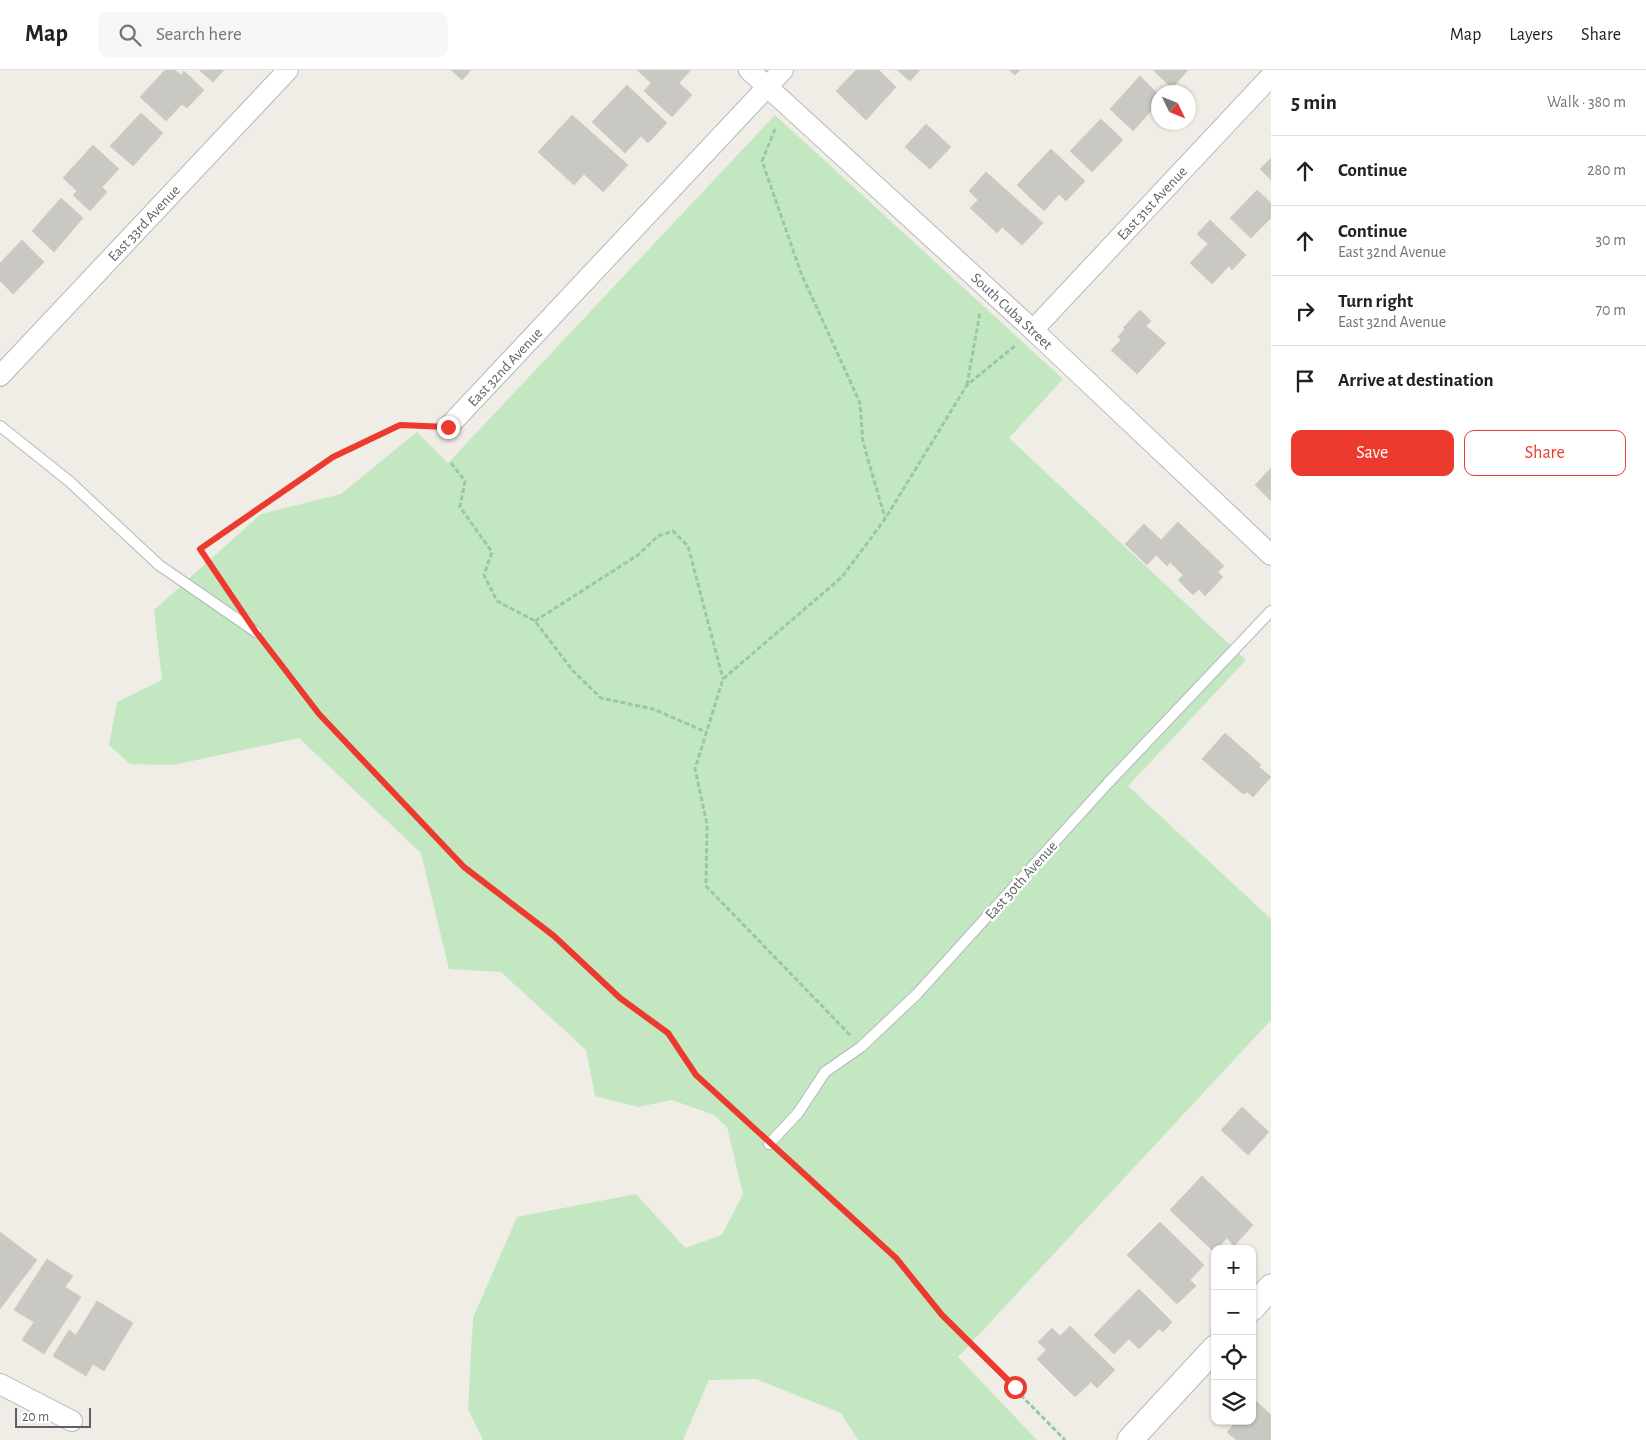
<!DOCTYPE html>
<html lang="en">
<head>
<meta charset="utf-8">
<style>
  :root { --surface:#fff; --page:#f6f6f6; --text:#202124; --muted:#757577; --line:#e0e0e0; --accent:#ec3a2f }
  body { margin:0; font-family:"Alegreya Sans",sans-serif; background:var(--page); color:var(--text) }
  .controls { position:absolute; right:15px; bottom:15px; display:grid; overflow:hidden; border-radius:10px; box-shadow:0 1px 4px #0004 }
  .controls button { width:45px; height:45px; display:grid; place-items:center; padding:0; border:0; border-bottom:1px solid var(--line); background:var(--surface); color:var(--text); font:25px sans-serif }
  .compass { position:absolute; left:1151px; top:15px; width:45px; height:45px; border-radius:50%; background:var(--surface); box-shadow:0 1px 4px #0004; rotate:133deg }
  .scale { position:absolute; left:15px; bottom:12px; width:76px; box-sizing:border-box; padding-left:5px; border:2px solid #5d6166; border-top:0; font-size:14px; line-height:18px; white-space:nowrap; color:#5d6166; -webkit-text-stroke:4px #fff; paint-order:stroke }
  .stop { position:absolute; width:15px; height:15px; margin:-11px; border:4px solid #ec3a2f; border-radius:50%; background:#fff }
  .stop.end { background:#ec3a2f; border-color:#fff; box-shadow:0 1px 5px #0008 }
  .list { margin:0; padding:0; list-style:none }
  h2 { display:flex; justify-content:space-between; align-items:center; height:65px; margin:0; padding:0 20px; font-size:21px }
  h2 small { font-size:16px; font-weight:400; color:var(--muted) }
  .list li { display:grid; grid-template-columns:32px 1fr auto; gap:15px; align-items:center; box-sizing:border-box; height:70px; padding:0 20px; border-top:1px solid var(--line) }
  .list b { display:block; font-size:19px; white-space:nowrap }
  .list p { margin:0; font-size:16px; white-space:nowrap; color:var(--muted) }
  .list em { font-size:16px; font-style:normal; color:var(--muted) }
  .actions { display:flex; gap:10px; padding:15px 20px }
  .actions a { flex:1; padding:11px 0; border:1px solid var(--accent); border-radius:10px; text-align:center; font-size:18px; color:var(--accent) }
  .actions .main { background:var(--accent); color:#fff }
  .icon { flex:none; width:28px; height:28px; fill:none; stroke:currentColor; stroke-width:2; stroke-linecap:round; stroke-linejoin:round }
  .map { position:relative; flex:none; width:1271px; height:1370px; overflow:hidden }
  header { display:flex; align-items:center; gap:30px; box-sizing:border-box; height:70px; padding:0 25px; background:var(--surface); border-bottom:1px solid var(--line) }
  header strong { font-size:24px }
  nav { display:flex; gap:28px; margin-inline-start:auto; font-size:18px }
  .search { width:350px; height:45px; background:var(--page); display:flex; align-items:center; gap:12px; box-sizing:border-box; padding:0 18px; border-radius:10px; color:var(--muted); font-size:19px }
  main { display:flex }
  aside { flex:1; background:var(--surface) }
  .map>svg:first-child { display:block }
  .green { fill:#c2e7c1 }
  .building { fill:#cac8c2; stroke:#d4cec3 }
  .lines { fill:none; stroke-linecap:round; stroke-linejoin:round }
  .service-casing { stroke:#b5b8bc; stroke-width:12 }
  .minor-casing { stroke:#b5b8bc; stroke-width:22 }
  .tertiary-casing { stroke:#b5b8bc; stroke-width:27 }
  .path { stroke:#9ac8a6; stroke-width:3; stroke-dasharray:5 2.5; stroke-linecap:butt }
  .service { stroke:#fff; stroke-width:10 }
  .minor { stroke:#fff; stroke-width:20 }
  .tertiary { stroke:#fff; stroke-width:25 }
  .route { stroke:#ec3a2f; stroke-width:6 }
  .labels { text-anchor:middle; stroke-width:4.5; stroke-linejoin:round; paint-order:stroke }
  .street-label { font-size:15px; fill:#5d6166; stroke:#fff }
</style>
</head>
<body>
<header>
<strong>Map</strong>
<div class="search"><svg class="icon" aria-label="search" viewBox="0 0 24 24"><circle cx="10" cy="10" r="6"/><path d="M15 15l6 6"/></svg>Search here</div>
<nav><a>Map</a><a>Layers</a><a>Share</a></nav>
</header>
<main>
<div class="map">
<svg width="1271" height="1370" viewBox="0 0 1271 1370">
  <rect width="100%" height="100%" fill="#efede5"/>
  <path class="green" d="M775,45L1063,309L1009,368L1246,590L1128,716L1271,849V950L958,1287L1037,1370H858L841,1343L756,1309L709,1310L683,1370H483L468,1339L473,1248L517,1147L636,1124L685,1178L722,1165L743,1124L727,1057L714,1045L672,1030L638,1037L595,1026L586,980L501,902L449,899L421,783L299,668L173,695L130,694L109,675L117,632L162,610L154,540L261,444L341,424L417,362L448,393Z"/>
  <g class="building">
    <path d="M165,0H175L181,5L184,1L204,20L187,38L182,34L166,51L140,27Z"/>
    <path d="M199,0H224L213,12Z"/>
    <path d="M451,0H471L462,10Z"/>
    <path d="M637,0H691L679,13L692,25L672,47L644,21L651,13Z"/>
    <path d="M856,0H879L896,17L866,50L836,21Z"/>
    <path d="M897,0H920L910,11Z"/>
    <path d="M1009,0H1020L1015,5Z"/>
    <path d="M1153,0H1188L1172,18Z"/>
    <path d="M1140,6L1158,24V33L1133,61L1110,39Z"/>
    <path d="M627,15L667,53L648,73L641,66L625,83L592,52Z"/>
    <path d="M141,43L163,63L133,96L110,76Z"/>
    <path d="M572,45L628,95L603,122L584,104L574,115L538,82Z"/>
    <path d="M1101,49L1123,70L1092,102L1070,81Z"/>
    <path d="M926,54L951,77L930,99L905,77Z"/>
    <path d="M93,75L119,99L102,117L107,122L90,141L73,125L77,121L63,108Z"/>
    <path d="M1051,79L1085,111L1066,131L1059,124L1044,141L1017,115Z"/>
    <path d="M1271,88V110L1260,99Z"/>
    <path d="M986,102L1043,153L1022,175L1002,157L997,163L970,138L978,130L969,121Z"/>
    <path d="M1257,120L1271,133V148L1251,168L1230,148Z"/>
    <path d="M61,128L83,148L54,182L32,161Z"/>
    <path d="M1210,150L1246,185L1232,200L1229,196L1212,214L1190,193L1208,174L1197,164Z"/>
    <path d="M22,170L44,192L13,224L0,211V193Z"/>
    <path d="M1140,240L1151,251L1146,256L1166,273L1137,304L1111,280L1121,270L1118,267L1125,259L1123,258Z"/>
    <path d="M1271,398V431L1255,415Z"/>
    <path d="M1178,452L1224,496L1218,502L1223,507L1205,526L1199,519L1193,525L1178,510L1183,505L1170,492L1167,496L1156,485L1147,495L1125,474L1144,454L1161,470Z"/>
    <path d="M1225,663L1261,695L1259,697L1271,707L1253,727L1247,722L1244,724L1238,720L1202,689Z"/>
    <path d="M1242,1037L1269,1062L1248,1085L1221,1060Z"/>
    <path d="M1202,1106L1253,1155L1234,1176L1227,1168L1214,1182L1170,1140Z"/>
    <path d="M1160,1152L1204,1195L1190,1210L1196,1216L1177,1234L1127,1185Z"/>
    <path d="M0,1162L37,1190L0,1239Z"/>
    <path d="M47,1189L73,1206L65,1217L81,1227L44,1284L22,1270L34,1252L14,1240Z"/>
    <path d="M1139,1219L1172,1252L1163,1262L1159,1259L1139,1279L1129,1269L1114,1284L1094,1265Z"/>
    <path d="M97,1231L133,1253L104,1301L93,1294L86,1306L53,1286L69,1260L76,1265Z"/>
    <path d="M1070,1256L1115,1300L1097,1318L1091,1312L1075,1327L1037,1289L1046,1280L1038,1272L1052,1258L1060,1266Z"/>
    <path d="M1256,1331L1271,1345V1370H1236L1227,1362L1237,1351H1252V1335Z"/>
  </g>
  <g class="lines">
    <g class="service-casing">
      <g id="service">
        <path d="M0,356L69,411L159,495L256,562"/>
        <path d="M769,1074L798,1043L825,1002L861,977L917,924L1108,713L1271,541"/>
      </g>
    </g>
    <g class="minor-casing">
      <g id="minor">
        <path d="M749,0L1033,260L1271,485"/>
        <path d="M1033,260L1271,6"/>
        <path d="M0,306L288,0"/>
        <path d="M448,357L783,0"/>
        <path d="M0,1314L72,1351"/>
      </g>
    </g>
    <g class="tertiary-casing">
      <g id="tertiary">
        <path d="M1252,1238L1271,1217"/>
        <path d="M1130,1370L1215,1278"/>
      </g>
    </g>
    <g class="path">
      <path d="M775,59L762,91L801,203L860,333L863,372L885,448"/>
      <path d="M967,315L980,242"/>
      <path d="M451,393L465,411L460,437L492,482L484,505L497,531L535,551L573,601L601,628L653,639L706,662"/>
      <path d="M227,518L200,479L333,387L400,355L425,356"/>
      <path d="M535,551L638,485L658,466L673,461L688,476L723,609"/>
      <path d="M266,575L319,644L464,797L554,866L620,928L668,963L696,1005L758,1063"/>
      <path d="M850,965L706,816L707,754L695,699L723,609L842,507L885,449L967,315L1016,275"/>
      <path d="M783,1086L896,1188L942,1245L1065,1370"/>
    </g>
    <use href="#service" class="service"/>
    <use href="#minor" class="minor"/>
    <use href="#tertiary" class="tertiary"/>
  </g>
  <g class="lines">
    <path class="route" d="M448,357L400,355L333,387L200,479L256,562L319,644L464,797L554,866L620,928L668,963L696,1005L896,1188L942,1245L1015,1317"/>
  </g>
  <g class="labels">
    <g class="street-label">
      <text transform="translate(1152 133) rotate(-47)" y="5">East 31st Avenue</text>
      <text transform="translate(144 153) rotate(-47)" y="5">East 33rd Avenue</text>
      <text transform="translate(1012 241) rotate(43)" y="5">South Cuba Street</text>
      <text transform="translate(505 297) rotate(-47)" y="5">East 32nd Avenue</text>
      <text transform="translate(1021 810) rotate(-48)" y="5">East 30th Avenue</text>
    </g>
  </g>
</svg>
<div class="controls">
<button>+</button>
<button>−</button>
<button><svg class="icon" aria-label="locate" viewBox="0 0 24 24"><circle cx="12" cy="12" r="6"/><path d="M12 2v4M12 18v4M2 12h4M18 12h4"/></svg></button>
<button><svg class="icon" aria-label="layers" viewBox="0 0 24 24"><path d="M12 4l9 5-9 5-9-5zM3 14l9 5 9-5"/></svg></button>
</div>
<svg class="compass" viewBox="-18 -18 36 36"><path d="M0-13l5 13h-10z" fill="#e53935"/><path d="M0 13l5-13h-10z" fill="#757577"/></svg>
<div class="scale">20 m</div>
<div class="stop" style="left:1015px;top:1317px"></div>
<div class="stop end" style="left:448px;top:357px"></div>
</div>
<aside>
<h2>5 min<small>Walk · 380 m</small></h2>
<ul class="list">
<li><svg class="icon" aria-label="ahead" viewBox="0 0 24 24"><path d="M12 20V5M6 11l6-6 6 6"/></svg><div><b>Continue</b></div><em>280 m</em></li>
<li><svg class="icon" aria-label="ahead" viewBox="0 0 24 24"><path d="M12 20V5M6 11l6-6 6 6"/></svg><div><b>Continue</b><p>East 32nd Avenue</p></div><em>30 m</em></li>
<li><svg class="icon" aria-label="right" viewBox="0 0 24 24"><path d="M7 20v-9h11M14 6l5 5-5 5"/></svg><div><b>Turn right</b><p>East 32nd Avenue</p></div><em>70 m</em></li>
<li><svg class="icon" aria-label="arrive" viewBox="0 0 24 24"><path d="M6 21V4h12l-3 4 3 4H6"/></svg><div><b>Arrive at destination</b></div></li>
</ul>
<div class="actions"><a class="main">Save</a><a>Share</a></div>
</aside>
</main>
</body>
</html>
